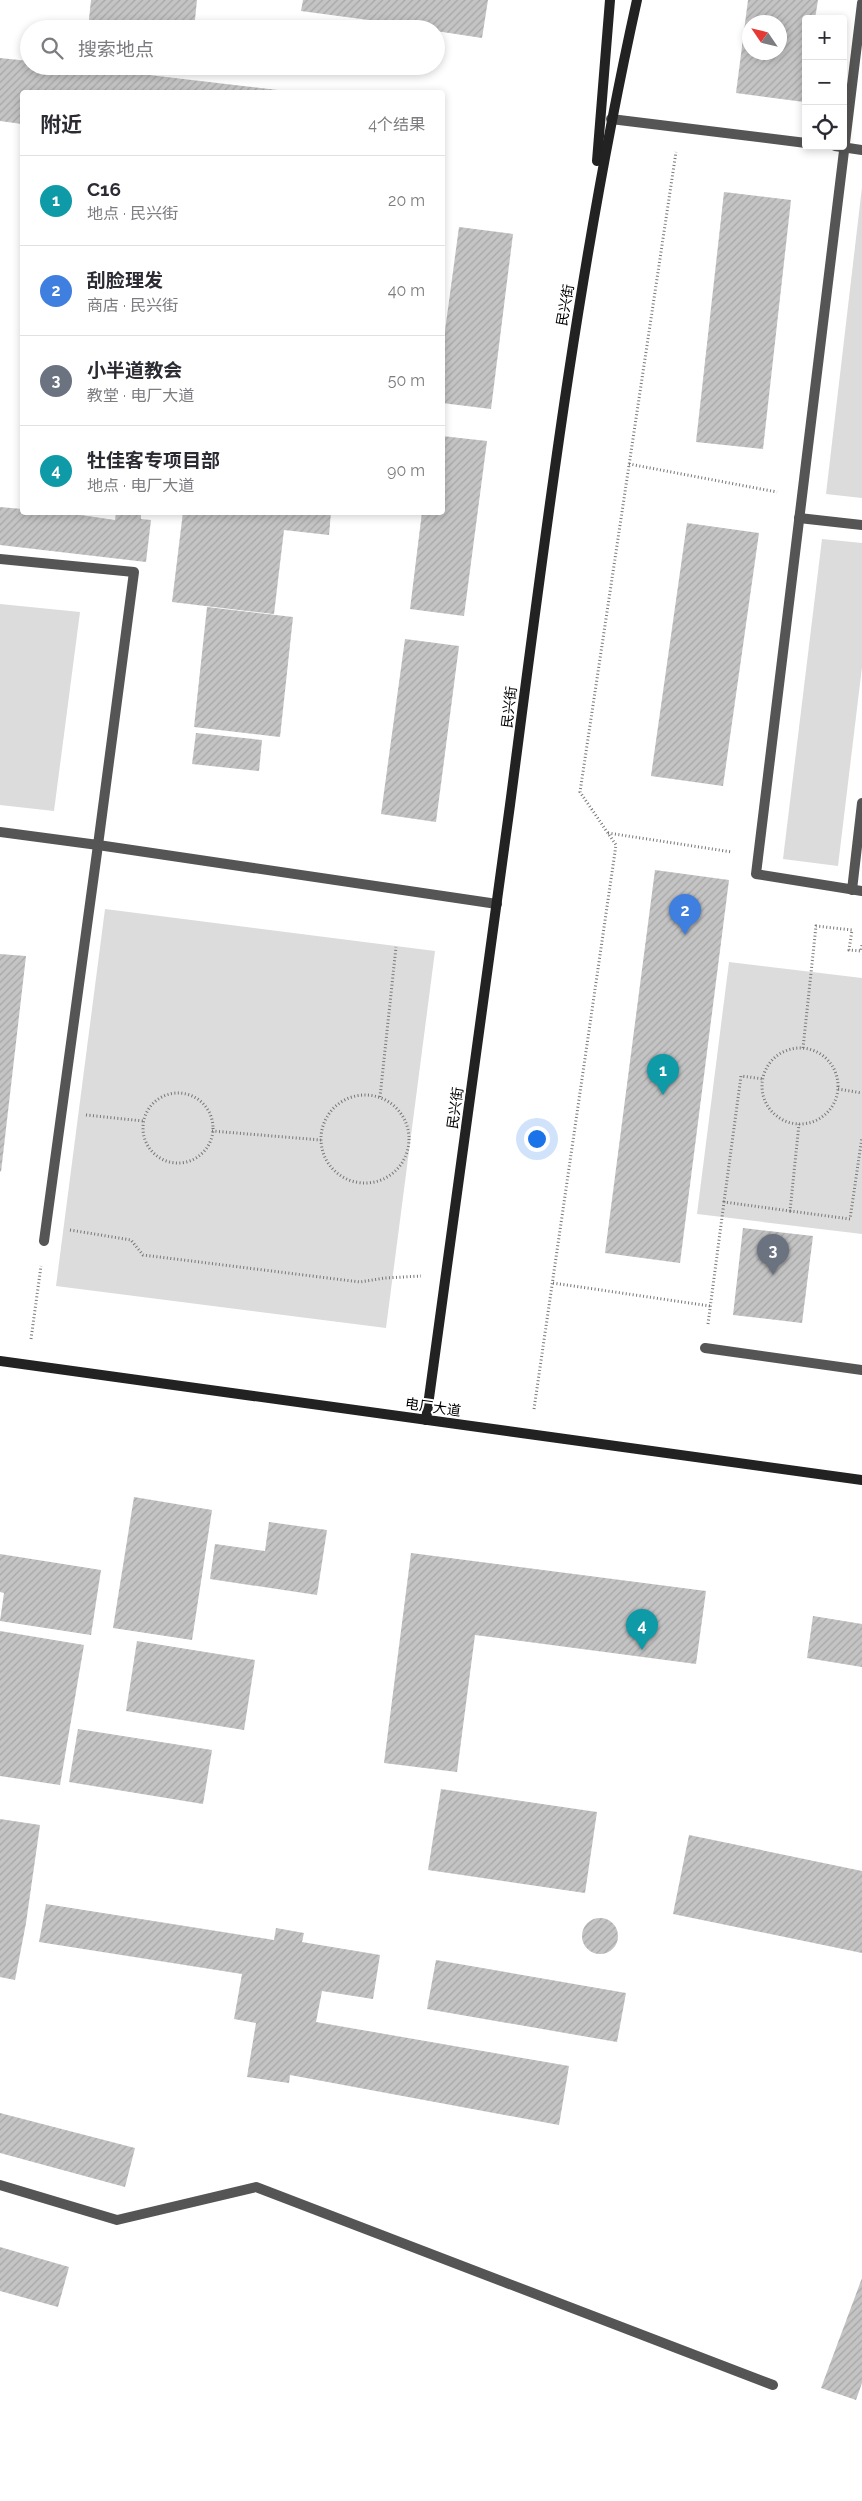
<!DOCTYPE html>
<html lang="zh">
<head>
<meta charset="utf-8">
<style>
  :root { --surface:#fff; --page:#f7f7f7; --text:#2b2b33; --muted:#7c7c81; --line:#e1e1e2; --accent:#000 }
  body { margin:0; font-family:Raleway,"Noto Sans SC",sans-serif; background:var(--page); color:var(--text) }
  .controls { position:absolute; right:15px; top:15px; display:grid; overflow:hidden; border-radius:5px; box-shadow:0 2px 8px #0003 }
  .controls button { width:45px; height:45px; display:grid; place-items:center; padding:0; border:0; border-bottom:1px solid var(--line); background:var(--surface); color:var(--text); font:25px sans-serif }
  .compass { position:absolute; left:742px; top:15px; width:45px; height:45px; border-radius:50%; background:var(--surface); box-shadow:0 2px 8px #0003; rotate:305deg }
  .you { position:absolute; left:536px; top:1138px; width:18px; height:18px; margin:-12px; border:4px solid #fff; border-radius:50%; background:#1a73e8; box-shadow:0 0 0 8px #1a73e833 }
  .badge { display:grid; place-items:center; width:32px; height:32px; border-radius:50%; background:var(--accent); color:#fff; font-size:16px; font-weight:700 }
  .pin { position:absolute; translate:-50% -41px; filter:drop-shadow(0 1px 2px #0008) }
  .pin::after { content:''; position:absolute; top:26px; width:18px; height:15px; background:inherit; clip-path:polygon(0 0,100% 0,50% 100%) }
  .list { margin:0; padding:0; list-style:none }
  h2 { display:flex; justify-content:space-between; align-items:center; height:65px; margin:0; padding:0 20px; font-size:21px }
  h2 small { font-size:16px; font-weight:400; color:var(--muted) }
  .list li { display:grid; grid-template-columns:32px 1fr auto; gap:15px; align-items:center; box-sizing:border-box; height:90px; padding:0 20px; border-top:1px solid var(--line) }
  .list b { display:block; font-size:19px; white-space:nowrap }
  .list p { margin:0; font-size:16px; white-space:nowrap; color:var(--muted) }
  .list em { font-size:16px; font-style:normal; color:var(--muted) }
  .icon { flex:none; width:28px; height:28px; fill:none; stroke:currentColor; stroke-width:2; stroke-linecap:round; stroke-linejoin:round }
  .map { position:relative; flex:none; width:862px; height:2501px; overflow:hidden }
  .search { position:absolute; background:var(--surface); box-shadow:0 2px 8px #0003; left:20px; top:20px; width:425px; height:55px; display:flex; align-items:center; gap:12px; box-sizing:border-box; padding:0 18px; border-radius:28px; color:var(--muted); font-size:19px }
  .panel { position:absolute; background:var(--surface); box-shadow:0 2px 8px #0003; left:20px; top:90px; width:425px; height:425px; border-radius:5px }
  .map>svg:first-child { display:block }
  .park { fill:#dcdcdc }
  .building { fill:url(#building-hatch); fill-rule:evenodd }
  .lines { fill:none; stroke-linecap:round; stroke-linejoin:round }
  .path { stroke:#777; stroke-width:3; stroke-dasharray:1 2.5; stroke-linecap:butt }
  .lane { stroke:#555; stroke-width:10 }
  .street { stroke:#555; stroke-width:10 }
  .secondary { stroke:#222; stroke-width:10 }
  .labels { text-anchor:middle; stroke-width:4; stroke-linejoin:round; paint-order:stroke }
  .street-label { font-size:14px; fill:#000; stroke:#fff }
</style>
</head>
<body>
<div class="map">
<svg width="862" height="2501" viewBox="0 0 862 2501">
  <defs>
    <pattern id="building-hatch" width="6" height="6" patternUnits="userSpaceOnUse" patternTransform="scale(1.25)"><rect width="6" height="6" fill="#c4c4c4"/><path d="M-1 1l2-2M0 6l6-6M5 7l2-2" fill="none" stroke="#a7a7a7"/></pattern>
  </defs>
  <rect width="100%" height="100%" fill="#fff"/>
  <g class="park">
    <path d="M862,187V498L826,494Z"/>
    <path d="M822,539L862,543V667L838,866L783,859Z"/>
    <path d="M0,604L80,612L54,811L0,805Z"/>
    <path d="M105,909L435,951L386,1328L56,1286Z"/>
    <path d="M729,962L862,978V1234L697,1214Z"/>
  </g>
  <g class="building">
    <path d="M91,0H197L194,29H88Z"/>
    <path d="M303,0H488L482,38L436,31V29L301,11Z"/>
    <path d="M748,0H818L815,19H806L804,102L736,93ZM750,22H780V52H750Z"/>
    <path d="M0,58L29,61V66H72L295,92H22V124L0,121Z"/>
    <path d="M135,66H189V74Z"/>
    <path d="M724,192L791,200L763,449L696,442Z"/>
    <path d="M459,227L513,234L491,409L442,403V353Z"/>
    <path d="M442,436L487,441L464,616L410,609L422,512H442Z"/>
    <path d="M0,507L22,509V512H60L115,520L116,512H141V519L151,520L146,562L0,545Z"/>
    <path d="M183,512H331L329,535L284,530L274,614L172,602Z"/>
    <path d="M687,523L759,533L723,786L651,776Z"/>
    <path d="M207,607L293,617L280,737L194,727Z"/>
    <path d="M405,639L459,646L436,822L381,814Z"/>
    <path d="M196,733L262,740L259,771L192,764Z"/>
    <path d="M655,870L729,880L680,1263L605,1253Z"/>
    <path d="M0,954L26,956L1,1172L0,1171Z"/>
    <path d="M743,1228L813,1236L802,1323L733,1315Z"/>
    <path d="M134,1497L212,1510L192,1640L113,1628Z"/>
    <path d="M269,1522L327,1530L317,1595L210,1579L215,1544L265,1551Z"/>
    <path d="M411,1553L706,1591L696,1664L475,1635L457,1772L384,1763Z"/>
    <path d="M0,1554L101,1570L91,1635L0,1621L4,1593L0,1592Z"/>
    <path d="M813,1616L862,1624V1667L807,1658Z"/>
    <path d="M0,1631L84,1645L60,1785L0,1776Z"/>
    <path d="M137,1641L255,1660L244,1730L126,1711Z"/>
    <path d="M78,1729L212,1750L203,1804L69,1782Z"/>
    <path d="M441,1789L597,1812L585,1893L428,1870Z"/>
    <path d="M0,1819L40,1825L26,1923L15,1980L0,1977Z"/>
    <path d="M689,1835L862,1871V1953L673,1914Z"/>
    <path d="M46,1904L274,1940L276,1928L304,1933L302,1942L380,1955L373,1999L322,1991L316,2022L569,2066L559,2125L290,2075L289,2083L247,2077L256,2023L234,2019L242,1974L39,1942Z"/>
    <circle cx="600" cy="1936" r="18"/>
    <path d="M436,1960L626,1993L617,2042L427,2009Z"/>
    <path d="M0,2113L135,2148L125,2187L0,2153Z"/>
    <path d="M0,2247L69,2267L58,2307L0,2291Z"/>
    <path d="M862,2278V2383L856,2400L821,2388Z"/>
  </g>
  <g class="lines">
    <g class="path">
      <path d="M629,464L777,492"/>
      <path d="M608,833L732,852"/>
      <path d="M803,1048L816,926L852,930L849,950L861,951L862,945"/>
      <circle cx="800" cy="1086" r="38"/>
      <path d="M838,1089L862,1093"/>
      <circle cx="178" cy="1128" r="35"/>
      <circle cx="365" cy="1139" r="44"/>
      <path d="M380,1097L396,947"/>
      <path d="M86,1115L143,1121"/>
      <path d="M212,1131L321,1140"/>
      <path d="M724,1202L741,1076L764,1079"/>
      <path d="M790,1211L850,1219L862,1137"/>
      <path d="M70,1230L131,1240L143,1255L360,1282L385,1278L421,1276"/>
      <path d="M553,1283L710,1306"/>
      <path d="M708,1324L724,1202L790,1211L799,1124"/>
      <path d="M31,1339L41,1266"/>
      <path d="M534,1409L616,845L580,792L676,152"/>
    </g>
    <g class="lane">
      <path d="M862,3L756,874L862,891"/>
      <path d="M799,518L862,525"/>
      <path d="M0,559L134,572L98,845L0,832"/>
      <path d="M852,890L862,803"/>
      <path d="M705,1348L862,1370"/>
    </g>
    <g class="street">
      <path d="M611,119L806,143"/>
      <path d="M835,146L862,150"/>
      <path d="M44,1241L98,845L497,904"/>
      <path d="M0,2185L117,2220L256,2187L773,2385"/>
    </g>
    <g class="secondary">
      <path d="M597,161L610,0"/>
      <path d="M0,1361L862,1480"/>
      <path d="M426,1420C453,1215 483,1010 510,805C545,536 578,266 637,0"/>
    </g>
  </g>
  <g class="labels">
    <g class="street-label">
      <text transform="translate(565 305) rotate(-80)" y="5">民兴街</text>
      <text transform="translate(509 707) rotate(-83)" y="5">民兴街</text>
      <text transform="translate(455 1108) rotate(-82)" y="5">民兴街</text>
      <text transform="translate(433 1407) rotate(8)" y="5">电厂大道</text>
    </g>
  </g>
</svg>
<div class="controls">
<button>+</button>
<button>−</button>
<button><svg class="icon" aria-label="locate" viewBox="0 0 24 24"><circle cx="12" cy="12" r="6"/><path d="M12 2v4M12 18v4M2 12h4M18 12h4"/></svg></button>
</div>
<svg class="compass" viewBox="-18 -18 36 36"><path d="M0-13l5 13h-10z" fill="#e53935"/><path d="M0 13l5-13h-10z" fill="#7c7c81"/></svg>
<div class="you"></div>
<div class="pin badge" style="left:663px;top:1095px;background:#0f9aa8">1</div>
<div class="pin badge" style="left:685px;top:935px;background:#3f7fe0">2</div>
<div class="pin badge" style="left:773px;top:1275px;background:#6b7280">3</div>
<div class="pin badge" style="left:642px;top:1650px;background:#0f9aa8">4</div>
<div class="search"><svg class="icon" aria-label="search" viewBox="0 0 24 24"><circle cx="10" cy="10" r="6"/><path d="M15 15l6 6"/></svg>搜索地点</div>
<section class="panel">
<h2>附近<small>4个结果</small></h2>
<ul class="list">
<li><span class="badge" style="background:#0f9aa8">1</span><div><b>C16</b><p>地点 · 民兴街</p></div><em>20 m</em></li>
<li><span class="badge" style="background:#3f7fe0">2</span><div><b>刮脸理发</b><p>商店 · 民兴街</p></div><em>40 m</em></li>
<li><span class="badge" style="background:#6b7280">3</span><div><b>小半道教会</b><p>教堂 · 电厂大道</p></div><em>50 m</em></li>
<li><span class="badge" style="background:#0f9aa8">4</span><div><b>牡佳客专项目部</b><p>地点 · 电厂大道</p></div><em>90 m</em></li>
</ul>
</section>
</div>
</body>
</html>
